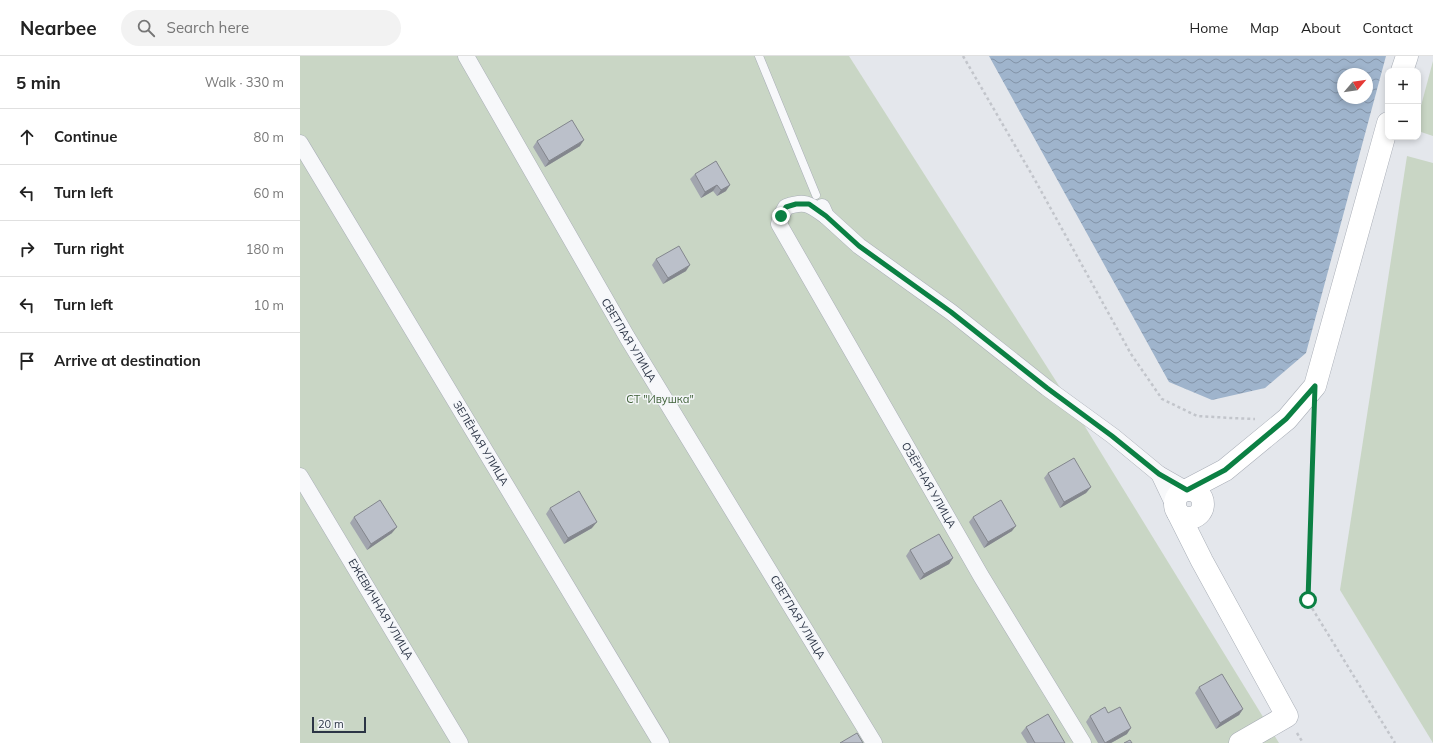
<!DOCTYPE html>
<html lang="en">
<head>
<meta charset="utf-8">
<style>
  :root { --surface:#fff; --page:#f2f2f2; --text:#222; --muted:#767676; --line:#e0e0e0 }
  body { margin:0; font-family:Mulish,sans-serif; background:var(--page); color:var(--text) }
  .controls { position:absolute; right:12px; top:12px; display:grid; overflow:hidden; border-radius:8px; box-shadow:0 2px 6px #0003 }
  .controls button { width:36px; height:36px; display:grid; place-items:center; padding:0; border:0; border-bottom:1px solid var(--line); background:var(--surface); color:var(--text); font:20px sans-serif }
  .compass { position:absolute; left:1037px; top:12px; width:36px; height:36px; border-radius:50%; background:var(--surface); box-shadow:0 2px 6px #0003; rotate:61deg }
  .scale { position:absolute; left:12px; bottom:10px; width:54px; box-sizing:border-box; padding-left:4px; border:2px solid #2b3445; border-top:0; font-size:11px; line-height:14px; white-space:nowrap; color:#2b3445; -webkit-text-stroke:3px #f4f6f9; paint-order:stroke }
  .stop { position:absolute; width:12px; height:12px; margin:-9px; border:3px solid #0b8043; border-radius:50%; background:#fff }
  .stop.end { background:#0b8043; border-color:#fff; box-shadow:0 1px 4px #0008 }
  .list { margin:0; padding:0; list-style:none }
  h2 { display:flex; justify-content:space-between; align-items:center; height:52px; margin:0; padding:0 16px; font-size:17px }
  h2 small { font-size:13px; font-weight:400; color:var(--muted) }
  .list li { display:grid; grid-template-columns:26px 1fr auto; gap:12px; align-items:center; box-sizing:border-box; height:56px; padding:0 16px; border-top:1px solid var(--line) }
  .list b { display:block; font-size:15px; white-space:nowrap }
  .list em { font-size:13px; font-style:normal; color:var(--muted) }
  .icon { flex:none; width:22px; height:22px; fill:none; stroke:currentColor; stroke-width:2; stroke-linecap:round; stroke-linejoin:round }
  .map { position:relative; flex:none; width:1133px; height:687px; overflow:hidden }
  header { display:flex; align-items:center; gap:24px; box-sizing:border-box; height:56px; padding:0 20px; background:var(--surface); border-bottom:1px solid var(--line) }
  header strong { font-size:19px }
  nav { display:flex; gap:22px; margin-inline-start:auto; font-size:14px }
  .search { width:280px; height:36px; background:var(--page); display:flex; align-items:center; gap:10px; box-sizing:border-box; padding:0 14px; border-radius:22px; color:var(--muted); font-size:15px }
  main { display:flex }
  aside { flex:1; background:var(--surface) }
  .map>svg:first-child { display:block }
  .garden { fill:#c9d6c5 }
  .water { fill:url(#water-waves); fill-rule:evenodd }
  .lines { fill:none; stroke-linecap:round; stroke-linejoin:round }
  .lane-casing { stroke:#a9aeb7; stroke-width:9 }
  .street-casing { stroke:#a9aeb7; stroke-width:17 }
  .secondary-casing { stroke:#a9aeb7; stroke-width:23 }
  .path { stroke:#c2c5cb; stroke-width:2.5; stroke-dasharray:3 3; stroke-linecap:butt }
  .lane { stroke:#f7f8fa; stroke-width:8 }
  .street { stroke:#f7f8fa; stroke-width:16 }
  .secondary { stroke:#fff; stroke-width:22 }
  .wall { fill:#a1a5ae }
  .shaded-wall { fill:#83868d }
  .building { fill:#bbc0ca; stroke:#83868d }
  .route { stroke:#0b8043; stroke-width:5 }
  .labels { text-anchor:middle; stroke-width:3; stroke-linejoin:round; paint-order:stroke }
  .street-label { font-size:11px; fill:#2b3445; stroke:#f4f6f9 }
  .park-label { font-size:11px; fill:#3f6138; stroke:#f4f6f9 }
</style>
</head>
<body>
<header>
<strong>Nearbee</strong>
<div class="search"><svg class="icon" aria-label="search" viewBox="0 0 24 24"><circle cx="10" cy="10" r="6"/><path d="M15 15l6 6"/></svg>Search here</div>
<nav><a>Home</a><a>Map</a><a>About</a><a>Contact</a></nav>
</header>
<main>
<aside>
<h2>5 min<small>Walk · 330 m</small></h2>
<ul class="list">
<li><svg class="icon" aria-label="ahead" viewBox="0 0 24 24"><path d="M12 20V5M6 11l6-6 6 6"/></svg><div><b>Continue</b></div><em>80 m</em></li>
<li><svg class="icon" aria-label="left" viewBox="0 0 24 24"><path d="M17 20v-9H6M10 6l-5 5 5 5"/></svg><div><b>Turn left</b></div><em>60 m</em></li>
<li><svg class="icon" aria-label="right" viewBox="0 0 24 24"><path d="M7 20v-9h11M14 6l5 5-5 5"/></svg><div><b>Turn right</b></div><em>180 m</em></li>
<li><svg class="icon" aria-label="left" viewBox="0 0 24 24"><path d="M17 20v-9H6M10 6l-5 5 5 5"/></svg><div><b>Turn left</b></div><em>10 m</em></li>
<li><svg class="icon" aria-label="arrive" viewBox="0 0 24 24"><path d="M6 21V4h12l-3 4 3 4H6"/></svg><div><b>Arrive at destination</b></div></li>
</ul>
</aside>
<div class="map">
<svg width="1133" height="687" viewBox="0 0 1133 687">
  <defs>
    <pattern id="water-waves" width="16" height="10" patternUnits="userSpaceOnUse"><rect width="16" height="10" fill="#9fb4cc"/><path d="M0 5q4-4 8 0t8 0" fill="none" stroke="#8293a7"/></pattern>
  </defs>
  <rect width="100%" height="100%" fill="#e4e7ec"/>
  <g class="garden">
    <path d="M0,0H549L784,369L979,687H0Z"/>
    <path d="M1133,5V80L1118,75V61Z"/>
    <path d="M1107,100L1133,107V687L1040,534Z"/>
  </g>
  <path class="water" d="M689,0H1086L1006,297L965,332L912,344L869,326ZM1043,18H1067V42H1043Z"/>
  <g class="lines">
    <g class="lane-casing">
      <path id="lane" d="M459,0L516,139"/>
    </g>
    <g class="street-casing">
      <g id="street">
        <path d="M166,0L327,281L574,687"/>
        <path d="M0,87L361,687"/>
        <path d="M522,151L526,160L559,190L651,256L747,332L813,380L859,418L887,434"/>
        <path d="M526,160C510,149 506,144 486,151L481,160L479,168L681,520L783,687"/>
        <path d="M859,418L876,454"/>
        <path d="M0,420L160,687"/>
      </g>
    </g>
    <g class="secondary-casing">
      <g id="secondary">
        <path d="M1102,15L1107,0"/>
        <path d="M887,434L925,414L987,363L1015,330L1088,67"/>
        <circle cx="889" cy="448" r="14"/>
        <path d="M878,457L902,505L987,660L940,687"/>
      </g>
    </g>
    <g class="path">
      <path d="M663,0L735,124L831,298L862,343L897,360L931,362L955,363"/>
      <path d="M1014,362L1007,544L1095,687"/>
      <path d="M997,677L1003,687"/>
    </g>
    <use href="#lane" class="lane"/>
    <use href="#street" class="street"/>
    <use href="#secondary" class="secondary"/>
  </g>
  <g class="wall">
    <path d="M237,85L280,90L245,111L233,91Z"/>
    <path d="M416,105L426,135L417,140L413,135L401,142L390,123L395,118Z"/>
    <path d="M356,203L386,215L363,228L352,209Z"/>
    <path d="M748,417L791,431L786,437L760,452L744,422Z"/>
    <path d="M250,452L292,472L264,488L246,458Z"/>
    <path d="M54,461L92,477L67,494L50,467Z"/>
    <path d="M673,461L712,475L684,492L669,466Z"/>
    <path d="M610,494L653,502L649,508L620,524L606,500Z"/>
    <path d="M899,631L943,653L939,659L916,673L895,637Z"/>
    <path d="M808,657L827,678L811,687H798L786,666L790,660Z"/>
    <path d="M726,671L765,687H727L721,677Z"/>
  </g>
  <g class="shaded-wall">
    <path d="M284,84L280,90L245,111L249,105Z"/>
    <path d="M417,129L413,135L401,142L405,136Z"/>
    <path d="M430,129L426,135L417,140L421,134Z"/>
    <path d="M390,209L386,215L363,228L368,222Z"/>
    <path d="M791,431L786,437L760,452L764,446Z"/>
    <path d="M297,466L292,472L264,488L268,482Z"/>
    <path d="M716,470L712,475L684,492L688,486Z"/>
    <path d="M97,471L92,477L67,494L71,488Z"/>
    <path d="M653,502L649,508L620,524L624,518Z"/>
    <path d="M943,653L939,659L916,673L920,667Z"/>
    <path d="M831,672L827,678L811,687H805Z"/>
  </g>
  <g class="building">
    <path d="M272,64L284,84L249,105L237,85Z"/>
    <path d="M416,105L430,129L421,134L417,129L405,136L395,118Z"/>
    <path d="M379,190L390,209L368,222L356,203Z"/>
    <path d="M774,402L791,431L764,446L748,417Z"/>
    <path d="M279,435L297,466L268,482L250,452Z"/>
    <path d="M80,444L97,471L71,488L54,461Z"/>
    <path d="M701,444L716,470L688,486L673,461Z"/>
    <path d="M639,478L653,502L624,518L610,494Z"/>
    <path d="M922,618L943,653L920,667L899,631Z"/>
    <path d="M805,651L808,657L820,651L831,672L805,687L790,660Z"/>
    <path d="M748,658L765,687H735L726,671Z"/>
    <path d="M557,677L563,687H540Z"/>
    <path d="M830,684L832,687H824Z"/>
  </g>
  <g class="lines">
    <path class="route" d="M481,160L486,151L496,148H509L526,160L559,190L651,256L747,332L812,380L859,418L887,434L925,414L986,363L1015,330L1008,544"/>
  </g>
  <g class="labels">
    <g class="street-label">
      <text transform="translate(329 284) rotate(59)" y="4">СВЕТЛАЯ УЛИЦА</text>
      <text transform="translate(181 387) rotate(59)" y="4">ЗЕЛЁНАЯ УЛИЦА</text>
      <text transform="translate(629 429) rotate(60)" y="4">ОЗЁРНАЯ УЛИЦА</text>
      <text transform="translate(81 553) rotate(59)" y="4">ЕЖЕВИЧНАЯ УЛИЦА</text>
      <text transform="translate(498 561) rotate(59)" y="4">СВЕТЛАЯ УЛИЦА</text>
    </g>
    <g class="park-label">
      <text x="360" y="347">СТ "Ивушка"</text>
    </g>
  </g>
</svg>
<div class="controls">
<button>+</button>
<button>−</button>
</div>
<svg class="compass" viewBox="-18 -18 36 36"><path d="M0-13l5 13h-10z" fill="#e53935"/><path d="M0 13l5-13h-10z" fill="#767676"/></svg>
<div class="scale">20 m</div>
<div class="stop" style="left:1008px;top:544px"></div>
<div class="stop end" style="left:481px;top:160px"></div>
</div>
</main>
</body>
</html>
